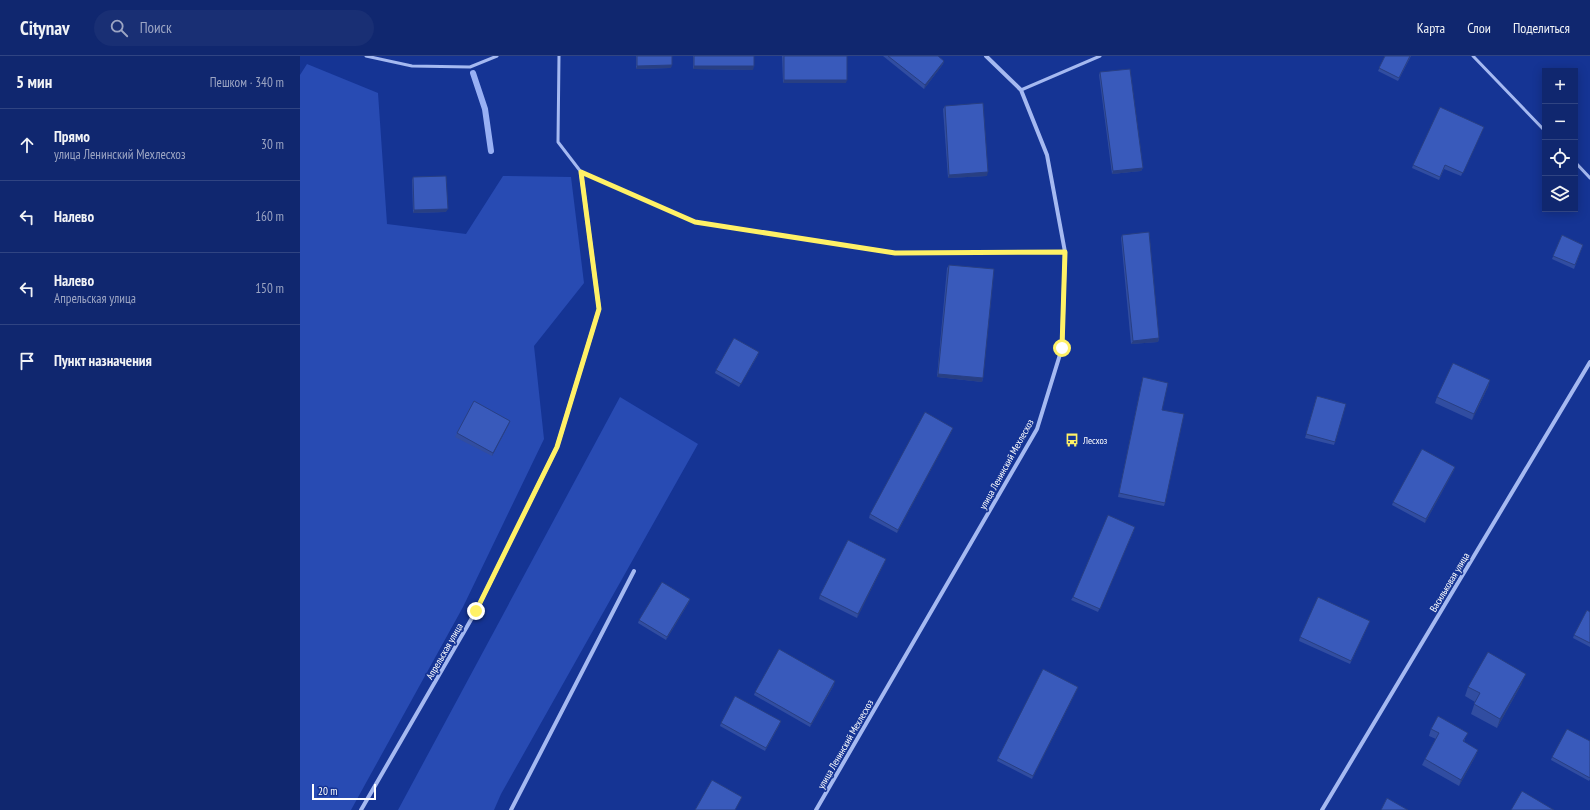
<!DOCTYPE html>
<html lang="ru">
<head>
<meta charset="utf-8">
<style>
  :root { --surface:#10276f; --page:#192f74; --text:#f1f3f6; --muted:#9ca5c3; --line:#304482 }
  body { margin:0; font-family:"PT Sans Narrow",sans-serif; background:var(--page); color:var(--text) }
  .controls { position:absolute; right:12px; top:12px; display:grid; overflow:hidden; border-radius:0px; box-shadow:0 2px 10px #0003 }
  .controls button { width:36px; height:36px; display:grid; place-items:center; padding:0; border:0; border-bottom:1px solid var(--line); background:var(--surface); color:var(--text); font:20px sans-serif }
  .scale { position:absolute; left:12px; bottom:10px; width:64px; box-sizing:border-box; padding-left:4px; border:2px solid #fff; border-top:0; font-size:11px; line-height:14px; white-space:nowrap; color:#fff; -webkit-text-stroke:3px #153494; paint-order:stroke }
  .stop { position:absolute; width:12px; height:12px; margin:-9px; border:3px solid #fff166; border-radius:50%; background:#fff }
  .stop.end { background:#fff166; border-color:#fff; box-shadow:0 1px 4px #0008 }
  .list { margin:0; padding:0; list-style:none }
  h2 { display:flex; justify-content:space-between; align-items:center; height:52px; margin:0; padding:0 16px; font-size:17px }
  h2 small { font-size:13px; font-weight:400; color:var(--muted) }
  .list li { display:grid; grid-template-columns:26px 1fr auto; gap:12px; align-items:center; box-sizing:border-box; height:72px; padding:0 16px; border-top:1px solid var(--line) }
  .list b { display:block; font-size:15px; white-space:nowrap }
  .list p { margin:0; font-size:13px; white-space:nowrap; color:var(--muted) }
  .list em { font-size:13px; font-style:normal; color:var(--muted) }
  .icon { flex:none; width:22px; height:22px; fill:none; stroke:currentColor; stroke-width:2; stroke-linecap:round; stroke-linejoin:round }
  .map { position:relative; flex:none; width:1290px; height:754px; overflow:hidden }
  header { display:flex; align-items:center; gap:24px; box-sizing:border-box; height:56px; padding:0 20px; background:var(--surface); border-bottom:1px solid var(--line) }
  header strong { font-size:19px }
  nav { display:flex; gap:22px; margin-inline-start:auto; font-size:14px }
  .search { width:280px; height:36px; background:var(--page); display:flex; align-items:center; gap:10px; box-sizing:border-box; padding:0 14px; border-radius:22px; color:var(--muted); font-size:15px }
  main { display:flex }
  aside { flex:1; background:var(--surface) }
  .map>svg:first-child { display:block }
  .green { fill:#284bb3 }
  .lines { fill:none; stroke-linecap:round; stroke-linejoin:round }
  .stream { stroke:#98b0f4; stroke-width:6 }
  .service { stroke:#a5b9f1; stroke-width:3 }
  .minor { stroke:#a5b9f1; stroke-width:4 }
  .wall { fill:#314da1 }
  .shaded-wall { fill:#283f83 }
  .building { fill:#395abb; stroke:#283f83 }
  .route { stroke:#fff166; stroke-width:5 }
  .labels { text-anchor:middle; stroke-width:3.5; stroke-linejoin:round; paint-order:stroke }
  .poi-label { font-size:10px; fill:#fff; stroke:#153494; text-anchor:start }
  .street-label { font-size:10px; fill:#fff; stroke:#153494 }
</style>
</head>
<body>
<header>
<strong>Citynav</strong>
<div class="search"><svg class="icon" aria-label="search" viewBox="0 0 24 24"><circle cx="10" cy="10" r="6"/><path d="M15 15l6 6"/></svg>Поиск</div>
<nav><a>Карта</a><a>Слои</a><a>Поделиться</a></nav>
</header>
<main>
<aside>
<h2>5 мин<small>Пешком · 340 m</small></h2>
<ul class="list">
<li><svg class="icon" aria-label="ahead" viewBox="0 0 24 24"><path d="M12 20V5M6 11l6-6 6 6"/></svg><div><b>Прямо</b><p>улица Ленинский Мехлесхоз</p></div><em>30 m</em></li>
<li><svg class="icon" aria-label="left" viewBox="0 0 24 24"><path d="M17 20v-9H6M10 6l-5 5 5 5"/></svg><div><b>Налево</b></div><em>160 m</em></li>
<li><svg class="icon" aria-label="left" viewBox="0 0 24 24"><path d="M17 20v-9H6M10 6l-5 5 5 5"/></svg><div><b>Налево</b><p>Апрельская улица</p></div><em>150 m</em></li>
<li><svg class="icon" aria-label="arrive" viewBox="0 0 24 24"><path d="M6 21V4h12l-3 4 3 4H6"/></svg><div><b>Пункт назначения</b></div></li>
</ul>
</aside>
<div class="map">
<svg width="1290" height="754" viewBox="0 0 1290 754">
  <rect width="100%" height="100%" fill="#153494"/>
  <g class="green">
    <path d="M7,8L78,37L87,168L166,178L203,120L271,121L284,227L234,290L244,383L163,551L51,754H0V19Z"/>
    <path d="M320,341L398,388L201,738L194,754H98Z"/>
  </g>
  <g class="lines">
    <path class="stream" d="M173,17L185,53L191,95"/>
    <g class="service">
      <path d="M66,0L112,10L170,11L197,0"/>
      <path d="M259,0L258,86L281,116L395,166L595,197L765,196"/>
      <path d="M1173,0L1245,75"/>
      <path d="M721,34L800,0"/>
      <path d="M1275,106L1290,122"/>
    </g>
    <g class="minor">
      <path d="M61,754L176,555L257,391L299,253L281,116"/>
      <path d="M211,754L334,515"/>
      <path d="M516,754L737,373L762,292L765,196L747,99L721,34L686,0"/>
      <path d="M1022,754L1290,306"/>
    </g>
  </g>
  <g class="wall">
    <path d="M336,0H372L371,12L336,13Z"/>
    <path d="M393,0H454L453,14L393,13Z"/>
    <path d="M482,0H547L546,27H483Z"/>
    <path d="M583,0H638L644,5L643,8L624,33Z"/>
    <path d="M1085,0H1111L1098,25L1078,15Z"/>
    <path d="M800,16L843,112L841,115L812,118L799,19Z"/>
    <path d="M645,50L687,120L648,122L643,53Z"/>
    <path d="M1184,71L1161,120L1144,113L1139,124L1112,112L1113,109Z"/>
    <path d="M113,121L146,156L113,157L112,124Z"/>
    <path d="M822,179L859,282L858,286L831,288L821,182Z"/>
    <path d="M1262,179L1283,189L1274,213L1252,203Z"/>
    <path d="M649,209L683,322L682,326L637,321L647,212Z"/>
    <path d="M458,299L439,331L415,317L416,314Z"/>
    <path d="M843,321L865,447L864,450L818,441Z"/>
    <path d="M1190,324L1188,331L1172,364L1135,347L1137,341Z"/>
    <path d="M1016,343L1035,386L1034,389L1005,382Z"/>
    <path d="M209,368L192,400L155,381L157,377Z"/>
    <path d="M653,372L597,477L569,462L570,458Z"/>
    <path d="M1155,411L1154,414L1125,467L1092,449L1093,446Z"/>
    <path d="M834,474L798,556L771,544L773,541Z"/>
    <path d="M586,503L557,562L519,543L520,539Z"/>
    <path d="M390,543L389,546L366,584L338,567L339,564Z"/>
    <path d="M1290,556V591L1273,582L1274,579Z"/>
    <path d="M1070,565L1050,608L999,585L1000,581Z"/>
    <path d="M1222,627L1197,672L1171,658L1175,646L1165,640L1168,631Z"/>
    <path d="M534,629L510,671L454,639L455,636Z"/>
    <path d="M778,631L732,723L697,705L698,702Z"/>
    <path d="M421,667L480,668L465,695L420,670Z"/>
    <path d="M1131,673L1165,683L1164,686L1178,694L1175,701L1159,730L1122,709L1125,703L1136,683L1129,680Z"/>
    <path d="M1290,685V723L1289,725L1251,704L1252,701Z"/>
  </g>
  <g class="shaded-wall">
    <path d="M644,5L643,8L624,33L625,29Z"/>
    <path d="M372,9L371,12L336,13L337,10Z"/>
    <path d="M394,10H454L453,14L393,13Z"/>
    <path d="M484,24H547L546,27H483Z"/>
    <path d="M843,112L841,115L812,118L813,115Z"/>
    <path d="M688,116L687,120L648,122L649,119Z"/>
    <path d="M148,153L146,156L113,157L114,154Z"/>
    <path d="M859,282L858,286L831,288L833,285Z"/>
    <path d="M638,318L683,322L682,326L637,321Z"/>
    <path d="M1190,324L1188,331L1172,364L1174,358Z"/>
    <path d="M210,365L209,368L192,400L193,397Z"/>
    <path d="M653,372L652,375L597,477L598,474Z"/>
    <path d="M1155,411L1154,414L1125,467L1126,463Z"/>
    <path d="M586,503L585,506L557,562L558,558Z"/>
    <path d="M390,543L389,546L366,584L367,581Z"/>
    <path d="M1226,618L1222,627L1197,672L1200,663Z"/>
    <path d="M535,625L534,629L510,671L511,668Z"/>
    <path d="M778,631L777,634L732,723L733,720Z"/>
    <path d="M481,665L480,668L465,695L466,692Z"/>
    <path d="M1178,694L1175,701L1159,730L1161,724Z"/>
  </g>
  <g class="building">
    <path d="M337,0H372V9L337,10Z"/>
    <rect x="394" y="0" width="60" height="10"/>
    <rect x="484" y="0" width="63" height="24"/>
    <path d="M588,0H638L644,5L625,29Z"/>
    <path d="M1085,0H1110L1099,22L1079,12Z"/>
    <path d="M830,13L843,112L813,115L800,16Z"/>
    <path d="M683,47L688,116L649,119L645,50Z"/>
    <path d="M1140,51L1184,71L1163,117L1145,109L1140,121L1113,109Z"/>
    <path d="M146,120L148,153L114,154L113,121Z"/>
    <path d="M849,176L859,282L833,285L822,179Z"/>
    <path d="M1262,179L1283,189L1275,209L1253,200Z"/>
    <path d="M649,209L694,213L683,322L638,318Z"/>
    <path d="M434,282L459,296L441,328L416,314Z"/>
    <path d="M1153,307L1190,324L1174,358L1137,341Z"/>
    <path d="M843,321L868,327L862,354L884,358L865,447L819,437Z"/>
    <path d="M1017,340L1046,348L1035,386L1006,378Z"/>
    <path d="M174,345L210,365L193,397L157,377Z"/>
    <path d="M625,356L653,372L598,474L570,458Z"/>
    <path d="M1122,393L1155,411L1126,463L1093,446Z"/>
    <path d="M808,459L835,471L800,553L773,541Z"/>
    <path d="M548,484L586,503L558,558L520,539Z"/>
    <path d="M362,526L390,543L367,581L339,564Z"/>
    <path d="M1018,541L1070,565L1051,605L1000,581Z"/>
    <path d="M1287,554L1290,556V587L1274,579Z"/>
    <path d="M479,593L535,625L511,668L455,636Z"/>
    <path d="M1188,596L1226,618L1200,663L1174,648L1180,637L1168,631Z"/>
    <path d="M743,613L778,631L733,720L698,702Z"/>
    <path d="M435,640L481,665L466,692L421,667Z"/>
    <path d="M1138,660L1168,677L1163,685L1178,694L1161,724L1125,703L1139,677L1131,673Z"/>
    <path d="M1267,673L1290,685V722L1252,701Z"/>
    <path d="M412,724L442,741L435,754H395Z"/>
    <path d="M1222,735L1254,754H1211Z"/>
    <path d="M1087,742L1108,754H1081Z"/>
  </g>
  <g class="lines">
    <path class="route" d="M176,555L257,391L299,253L281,116L395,166L595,197L765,196L762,292"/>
  </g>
  <defs>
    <g id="bus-bare" transform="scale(1.08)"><path d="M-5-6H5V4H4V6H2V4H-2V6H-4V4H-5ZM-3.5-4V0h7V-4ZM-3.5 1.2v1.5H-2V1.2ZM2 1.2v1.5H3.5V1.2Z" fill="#fff166" stroke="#153494" stroke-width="2.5" paint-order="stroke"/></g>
  </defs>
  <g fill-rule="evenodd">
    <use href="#bus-bare" x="772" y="384"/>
  </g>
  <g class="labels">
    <g class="poi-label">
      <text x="783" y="388">Лесхоз</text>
    </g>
    <g class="street-label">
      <text transform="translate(706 408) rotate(-61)" y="4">улица Ленинский Мехлесхоз</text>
      <text transform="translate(1149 526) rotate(-59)" y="4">Васильковая улица</text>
      <text transform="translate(144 595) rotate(-60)" y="4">Апрельская улица</text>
      <text transform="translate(545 688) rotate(-60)" y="4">улица Ленинский Мехлесхоз</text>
    </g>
  </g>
</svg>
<div class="controls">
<button>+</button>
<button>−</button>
<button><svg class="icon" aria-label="locate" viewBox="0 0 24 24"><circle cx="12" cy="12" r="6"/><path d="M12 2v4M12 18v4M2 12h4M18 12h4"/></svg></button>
<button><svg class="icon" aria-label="layers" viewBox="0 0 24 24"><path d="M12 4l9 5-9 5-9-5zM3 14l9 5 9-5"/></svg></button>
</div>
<div class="scale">20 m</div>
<div class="stop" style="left:762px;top:292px"></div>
<div class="stop end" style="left:176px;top:555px"></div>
</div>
</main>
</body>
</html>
